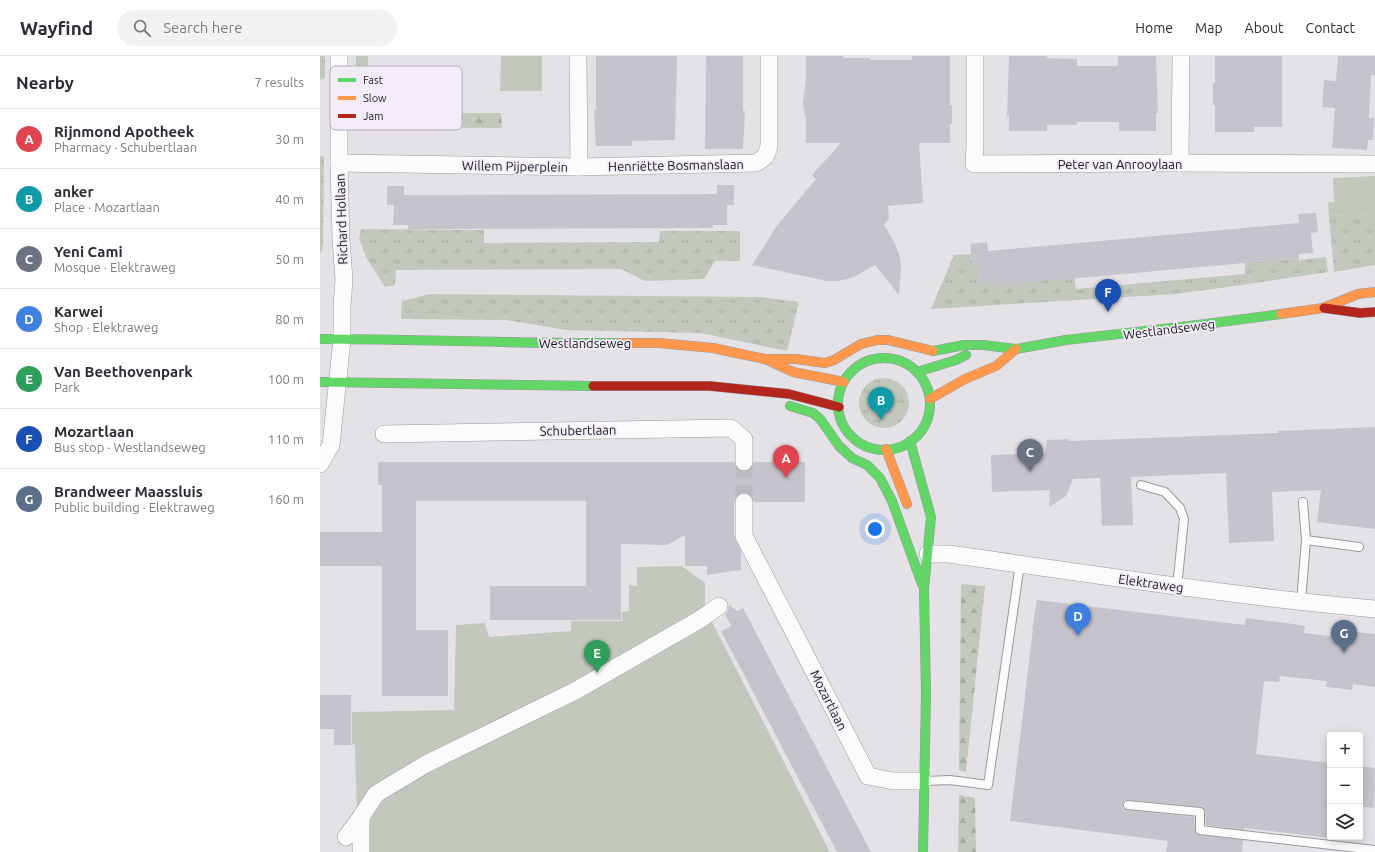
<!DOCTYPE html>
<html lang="en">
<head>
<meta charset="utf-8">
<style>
  :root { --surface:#fff; --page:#f2f2f3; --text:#2b2b33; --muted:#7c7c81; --line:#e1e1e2; --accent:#626064 }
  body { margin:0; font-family:Ubuntu,sans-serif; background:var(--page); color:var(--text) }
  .controls { position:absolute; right:12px; bottom:12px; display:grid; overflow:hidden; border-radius:4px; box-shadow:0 2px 10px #0003 }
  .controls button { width:36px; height:36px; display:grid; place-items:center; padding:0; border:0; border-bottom:1px solid var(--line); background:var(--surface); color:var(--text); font:20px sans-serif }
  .you { position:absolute; left:555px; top:473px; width:14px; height:14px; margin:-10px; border:3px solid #fff; border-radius:50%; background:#1a73e8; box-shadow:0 0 0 6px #1a73e833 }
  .badge { display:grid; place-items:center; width:26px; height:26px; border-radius:50%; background:var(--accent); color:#fff; font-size:13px; font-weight:700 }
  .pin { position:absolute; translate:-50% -33px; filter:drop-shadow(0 1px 2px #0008) }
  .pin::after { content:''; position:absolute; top:21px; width:14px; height:12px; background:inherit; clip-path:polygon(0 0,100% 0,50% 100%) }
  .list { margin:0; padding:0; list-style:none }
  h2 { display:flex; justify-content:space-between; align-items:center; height:52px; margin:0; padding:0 16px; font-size:17px }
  h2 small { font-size:13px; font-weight:400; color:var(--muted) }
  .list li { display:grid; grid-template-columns:26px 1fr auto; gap:12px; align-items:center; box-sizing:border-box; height:60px; padding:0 16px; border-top:1px solid var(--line) }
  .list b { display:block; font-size:15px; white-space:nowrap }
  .list p { margin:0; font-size:13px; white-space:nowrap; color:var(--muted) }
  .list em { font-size:13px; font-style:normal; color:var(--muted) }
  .icon { flex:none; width:22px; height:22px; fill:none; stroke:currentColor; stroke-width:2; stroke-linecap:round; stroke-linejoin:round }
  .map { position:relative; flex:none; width:1055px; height:796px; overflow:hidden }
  header { display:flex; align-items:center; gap:24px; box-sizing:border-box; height:56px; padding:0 20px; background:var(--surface); border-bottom:1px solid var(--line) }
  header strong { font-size:19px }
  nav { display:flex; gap:22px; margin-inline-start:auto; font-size:14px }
  .search { width:280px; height:36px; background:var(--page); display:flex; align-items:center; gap:10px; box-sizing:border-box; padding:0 14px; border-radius:22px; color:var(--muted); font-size:15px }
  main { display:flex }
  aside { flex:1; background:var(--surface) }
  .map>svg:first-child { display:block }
  .grass { fill:url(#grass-tufts) }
  .forest { fill:url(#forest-firs) }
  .park { fill:#c2c9bc }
  .building { fill:#c7c3cd }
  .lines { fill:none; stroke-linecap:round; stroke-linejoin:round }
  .street-tunnel { stroke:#bcbabf; stroke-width:17; stroke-dasharray:17 8; stroke-linecap:butt }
  .lane-casing { stroke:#9a989c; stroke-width:10 }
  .street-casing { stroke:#9a989c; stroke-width:18 }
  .fast-casing { stroke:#9a989c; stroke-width:10 }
  .slow-casing { stroke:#9a989c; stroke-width:10 }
  .jam-casing { stroke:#9a989c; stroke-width:10 }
  .lane { stroke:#fbfbfb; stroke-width:8 }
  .street { stroke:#fbfbfb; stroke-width:17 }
  .fast { stroke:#63d668; stroke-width:9 }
  .slow { stroke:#ff974d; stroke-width:9 }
  .jam { stroke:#b3261e; stroke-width:9 }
  .labels { text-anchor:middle; stroke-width:3.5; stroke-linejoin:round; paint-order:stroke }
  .street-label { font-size:13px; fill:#1c1a1e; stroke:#f1ecf8 }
  .key { fill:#f1ecf8; stroke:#b1adb7; stroke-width:1 }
  .key-label { font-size:11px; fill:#1c1a1e }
</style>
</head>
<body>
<header>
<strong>Wayfind</strong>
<div class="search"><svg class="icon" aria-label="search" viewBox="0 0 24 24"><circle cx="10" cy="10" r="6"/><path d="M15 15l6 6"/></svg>Search here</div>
<nav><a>Home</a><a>Map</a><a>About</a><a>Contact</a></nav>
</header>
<main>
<aside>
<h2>Nearby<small>7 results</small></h2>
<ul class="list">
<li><span class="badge" style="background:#e0444e">A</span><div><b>Rijnmond Apotheek</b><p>Pharmacy · Schubertlaan</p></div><em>30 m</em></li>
<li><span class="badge" style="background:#0f9aa8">B</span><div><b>anker</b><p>Place · Mozartlaan</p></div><em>40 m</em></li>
<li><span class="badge" style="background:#6b7280">C</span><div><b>Yeni Cami</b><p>Mosque · Elektraweg</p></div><em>50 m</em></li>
<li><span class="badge" style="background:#3f7fe0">D</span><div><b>Karwei</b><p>Shop · Elektraweg</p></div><em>80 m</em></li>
<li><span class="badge" style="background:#2e9e5b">E</span><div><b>Van Beethovenpark</b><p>Park</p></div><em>100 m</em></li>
<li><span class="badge" style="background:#1a4fb4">F</span><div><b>Mozartlaan</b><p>Bus stop · Westlandseweg</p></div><em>110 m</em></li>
<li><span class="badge" style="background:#5c6f8a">G</span><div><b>Brandweer Maassluis</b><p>Public building · Elektraweg</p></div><em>160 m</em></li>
</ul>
</aside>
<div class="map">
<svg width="1055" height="796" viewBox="0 0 1055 796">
  <defs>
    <pattern id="grass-tufts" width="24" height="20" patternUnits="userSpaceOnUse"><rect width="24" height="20" fill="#c2c9bc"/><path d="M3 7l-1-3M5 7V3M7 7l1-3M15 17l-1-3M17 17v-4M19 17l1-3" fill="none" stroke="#a6aca1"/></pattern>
    <pattern id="forest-firs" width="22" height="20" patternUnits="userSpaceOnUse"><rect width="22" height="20" fill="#c2c9bc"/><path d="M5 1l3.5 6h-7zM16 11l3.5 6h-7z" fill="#a6aca1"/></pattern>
  </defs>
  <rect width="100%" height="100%" fill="#e4e2e7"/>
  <g class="grass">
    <path d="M0,0H5V22L0,24Z"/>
    <path d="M36,0H48V14L36,15Z"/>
    <path d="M0,100L4,101L3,192L0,198Z"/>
    <path d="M1055,158V209L1014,216L1009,160Z"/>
    <path d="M41,173L164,174V187L339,186L340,175H420V205H395L384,223L325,225L301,213L76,214L75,229L65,231L46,201L39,182Z"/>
    <path d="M651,198L652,207H658L660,227L674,225L675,229L754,218L756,233L925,218V207L979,202V204L1006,201L1008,216L908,231L855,238L611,253L634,199Z"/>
    <path d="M110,238L441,241L479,246L467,295L381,277L246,274L186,264L81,263L82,245Z"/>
    <circle cx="564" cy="347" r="25"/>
  </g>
  <g class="forest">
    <path d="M37,25H48L49,57H181L182,72L40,71L36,59Z"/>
    <path d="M641,528L665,530L646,716L639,714Z"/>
    <path d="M639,739L655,742L656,796H638Z"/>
  </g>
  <g class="park">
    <path d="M181,0H222V35H180Z"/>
    <path d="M1055,120V158L1009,160L1008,146H1014L1013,122Z"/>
    <path d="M362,510L385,527V552L510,796H38L35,689L32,688V656L134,654L136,569L165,567L169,581L251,575V565H302V556L309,555V529L317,530V511Z"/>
  </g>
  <g class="building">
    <path d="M276,0H357L355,84L312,85V90H276L274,54H276Z"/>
    <path d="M386,0H423V55H425L423,93H385Z"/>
    <path d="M486,0H523V2H550V4H592V0H630V49H632V68H630V87H599L603,147L568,150L569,163L564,169L575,187L580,201L581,211L579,239L555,209L534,221L519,225H507L432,209L456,171L496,123L492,119L521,87H486V60L485,61L483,48L486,23Z"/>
    <path d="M689,0H727V2L757,3V10H798V0H836L838,57H836V75H799V66H757V69H727V75H689V60H687Z"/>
    <path d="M895,0H962V71H934V76H895V49H893V27H895Z"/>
    <path d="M1018,0H1055V19H1051L1049,62H1054L1053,84H1048L1047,94L1012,92L1015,52L1002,51L1003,38L1004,24L1016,25Z"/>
    <path d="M397,129H414V149H407V169H393V172L88,173V169H73L74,149H67V130H84V139L397,138Z"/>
    <path d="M996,157L998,176L991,177L993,197L979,198V202L749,223L675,229L674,225L660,227L658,207H652L650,188L667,186L668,195L979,167L978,158Z"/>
    <path d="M1055,371V473L997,466L1001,434L952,436L954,485L909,487L906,417L811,421L813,469L782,470L780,422L753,423L746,440L729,451L730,434L672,436L671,399L725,397L727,384L749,383V385L958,377V375Z"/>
    <path d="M58,406H414L415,411L419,414L424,416L429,415L432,411L434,406H485V446H434L432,441L429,437L424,436L419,437L416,441L414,446V480L421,495V514L387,519V510H365V479L347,489L301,488V564H170V530H266V445H96V574H128V640H62V510H0V476H62V429H58Z"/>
    <path d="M717,544L925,569L926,562L966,567L985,570L984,577L1026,582L1027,575L1055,578V631L1033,628L1032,634L1016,632L1006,631L1007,625L960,620L959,626L944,625L936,698L1010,707V782L924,772V774L886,769L885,754L881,751L809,744H805L803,748V752L807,754L874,761L875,774L877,778L923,784L922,796H846L848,785L690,765L713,573H712Z"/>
    <path d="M409,549L417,555L423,552L551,796H517L401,575L411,570L405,558L408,555Z"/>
    <path d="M0,639H31V689H14V673H0Z"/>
    <path d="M1040,710L1055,712L1054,752L1040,750Z"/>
  </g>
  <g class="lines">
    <path class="street-tunnel" d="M424,446V406"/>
    <g class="lane-casing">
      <g id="lane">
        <path d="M821,429L845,436L860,452L864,463L857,531"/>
        <path d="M986,484L1039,491"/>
        <path d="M981,546L986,484L983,446"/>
        <path d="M605,725L630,724L668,729L700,508"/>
        <path d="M808,749L880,756V774L1055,794"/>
      </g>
    </g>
    <g class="street-casing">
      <g id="street">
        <path d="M655,0V90L654,108L849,107L1055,108"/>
        <path d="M19,107L259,111L258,0"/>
        <path d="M860,107L861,0"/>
        <path d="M259,111L436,107L445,101L449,91V0"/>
        <path d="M64,378L411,372L424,383V406"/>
        <path d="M0,408L11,389L22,283V249L24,224L21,183L19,107V0"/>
        <path d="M424,446V480L548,720L573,725H603"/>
        <path d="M608,498H629C771,518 912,540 1055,553"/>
        <path d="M26,781L41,761"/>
        <path d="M41,796V761L56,738L106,708L255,635L379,564L399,550"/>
      </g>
    </g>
    <g class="fast-casing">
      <g id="fast">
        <path d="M0,283C100,283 200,288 300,287"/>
        <path d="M613,295L644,289H663L696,293L746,284L886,268L961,258"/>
        <circle cx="564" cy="348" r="46"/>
        <path d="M597,316L636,304L646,299"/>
        <path d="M0,326L273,330"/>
        <path d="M470,350L493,357L501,364L519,390L532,402L547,409L560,422L572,445L602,528"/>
        <path d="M590,385L611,461L604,533L606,638L603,796"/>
      </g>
    </g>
    <g class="slow-casing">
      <g id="slow">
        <path d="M961,258L1003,252L1038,238L1055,236"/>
        <path d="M300,287H339L393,292L445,303L473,316L524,326"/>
        <path d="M445,303H476L505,307L514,304L541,288L557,284H568L613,295"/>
        <path d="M610,343L645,323L676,310L696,293"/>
        <path d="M566,393L587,448"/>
      </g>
    </g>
    <g class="jam-casing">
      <g id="jam">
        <path d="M1004,252L1040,257L1055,256"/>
        <path d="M273,330H390L469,338L519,351"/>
      </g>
    </g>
    <use href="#lane" class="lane"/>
    <use href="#street" class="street"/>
    <use href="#fast" class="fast"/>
    <use href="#slow" class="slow"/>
    <use href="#jam" class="jam"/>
  </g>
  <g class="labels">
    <g class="street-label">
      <text x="800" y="113">Peter van Anrooylaan</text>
      <text transform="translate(356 109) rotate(-1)" y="5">Henriëtte Bosmanslaan</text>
      <text transform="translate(195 110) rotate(1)" y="5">Willem Pijperplein</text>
      <text transform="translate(21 163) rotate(-92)" y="5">Richard Hollaan</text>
      <text transform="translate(849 273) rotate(-7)" y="5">Westlandseweg</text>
      <text x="265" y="292">Westlandseweg</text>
      <text transform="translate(258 374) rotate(-1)" y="5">Schubertlaan</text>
      <text transform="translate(831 527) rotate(8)" y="5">Elektraweg</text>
      <text transform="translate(509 644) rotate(63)" y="5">Mozartlaan</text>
    </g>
  </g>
  <rect x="10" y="10" width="132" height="64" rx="6" class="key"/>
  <rect x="18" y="22" width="18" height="4" fill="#63d668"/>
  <rect x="18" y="40" width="18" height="4" fill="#ff974d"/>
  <rect x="18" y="58" width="18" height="4" fill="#b3261e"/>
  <g class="key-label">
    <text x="43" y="28">Fast</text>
    <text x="43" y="46">Slow</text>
    <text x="43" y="64">Jam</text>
  </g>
</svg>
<div class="controls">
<button>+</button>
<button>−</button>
<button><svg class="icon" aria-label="layers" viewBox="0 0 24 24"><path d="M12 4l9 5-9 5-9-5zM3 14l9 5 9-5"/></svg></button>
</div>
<div class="you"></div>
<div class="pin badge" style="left:466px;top:422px;background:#e0444e">A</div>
<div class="pin badge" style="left:561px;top:364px;background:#0f9aa8">B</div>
<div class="pin badge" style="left:710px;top:416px;background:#6b7280">C</div>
<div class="pin badge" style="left:758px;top:580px;background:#3f7fe0">D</div>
<div class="pin badge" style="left:277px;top:617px;background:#2e9e5b">E</div>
<div class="pin badge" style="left:788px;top:256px;background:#1a4fb4">F</div>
<div class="pin badge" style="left:1024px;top:597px;background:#5c6f8a">G</div>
</div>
</main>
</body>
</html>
